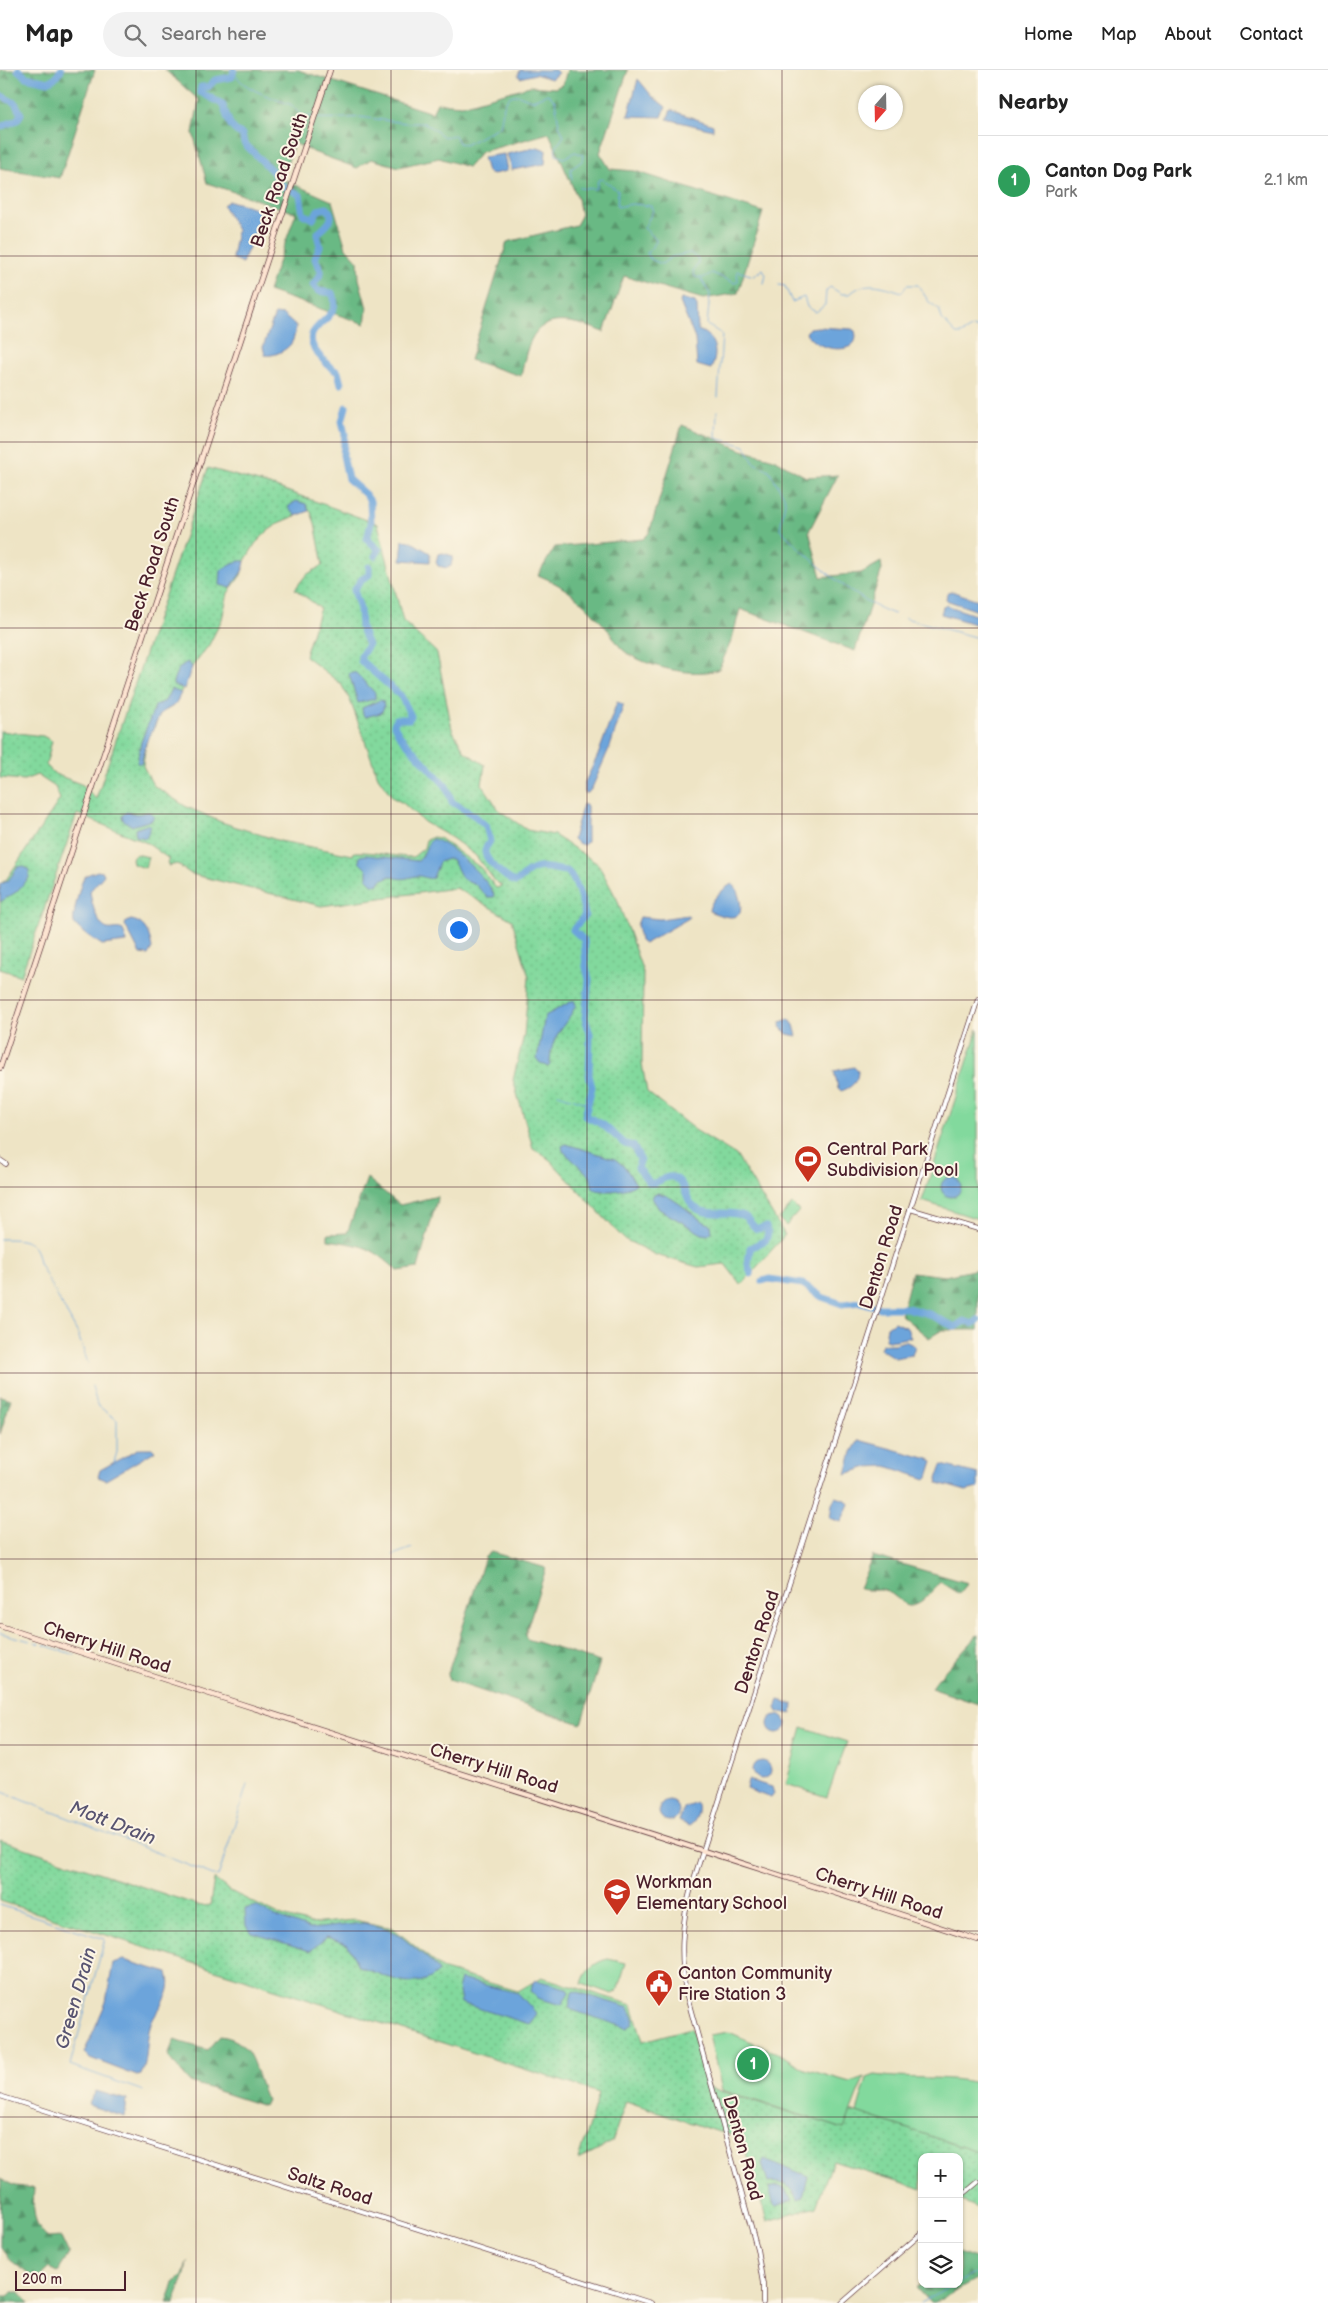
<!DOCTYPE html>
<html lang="en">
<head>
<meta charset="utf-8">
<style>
  :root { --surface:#fff; --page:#f2f2f2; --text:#222; --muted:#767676; --line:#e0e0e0; --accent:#c8321e }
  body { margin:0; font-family:"Balsamiq Sans",sans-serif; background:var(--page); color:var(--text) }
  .controls { position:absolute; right:15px; bottom:15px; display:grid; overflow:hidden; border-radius:10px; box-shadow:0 1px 4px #0004 }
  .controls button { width:45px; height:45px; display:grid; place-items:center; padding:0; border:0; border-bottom:1px solid var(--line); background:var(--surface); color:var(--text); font:25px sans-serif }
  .compass { position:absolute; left:858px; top:15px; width:45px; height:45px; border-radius:50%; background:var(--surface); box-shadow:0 1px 4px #0004; rotate:200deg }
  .scale { position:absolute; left:15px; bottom:12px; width:111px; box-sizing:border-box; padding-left:5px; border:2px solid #4a1f2b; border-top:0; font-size:14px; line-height:18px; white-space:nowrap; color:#4a1f2b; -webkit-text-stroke:4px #fcf5e5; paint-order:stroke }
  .you { position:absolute; left:458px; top:859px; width:18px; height:18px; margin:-12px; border:4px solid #fff; border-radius:50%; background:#1a73e8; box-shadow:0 0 0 8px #1a73e833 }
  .badge { display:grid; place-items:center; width:32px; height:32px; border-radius:50%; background:var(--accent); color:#fff; font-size:16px; font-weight:700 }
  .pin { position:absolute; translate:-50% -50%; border:2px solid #fff; box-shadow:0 1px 5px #0006 }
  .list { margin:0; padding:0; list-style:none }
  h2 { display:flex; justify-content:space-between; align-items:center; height:65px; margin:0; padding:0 20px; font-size:21px }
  h2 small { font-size:16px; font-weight:400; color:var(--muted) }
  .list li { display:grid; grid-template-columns:32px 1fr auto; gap:15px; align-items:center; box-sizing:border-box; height:90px; padding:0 20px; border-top:1px solid var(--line) }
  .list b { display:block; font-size:19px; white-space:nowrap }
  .list p { margin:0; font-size:16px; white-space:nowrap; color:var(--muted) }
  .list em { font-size:16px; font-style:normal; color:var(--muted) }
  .icon { flex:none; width:28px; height:28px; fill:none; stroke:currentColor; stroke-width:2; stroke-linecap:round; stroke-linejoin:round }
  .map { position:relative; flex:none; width:978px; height:2233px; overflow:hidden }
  header { display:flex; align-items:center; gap:30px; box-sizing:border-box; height:70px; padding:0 25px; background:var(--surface); border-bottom:1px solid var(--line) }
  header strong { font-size:24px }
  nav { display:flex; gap:28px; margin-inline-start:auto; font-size:18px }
  .search { width:350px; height:45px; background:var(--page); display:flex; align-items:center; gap:12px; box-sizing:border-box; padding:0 18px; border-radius:28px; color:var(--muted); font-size:19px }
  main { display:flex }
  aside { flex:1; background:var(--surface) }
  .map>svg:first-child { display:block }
  .grass { fill:url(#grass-dots); stroke:#667c64; fill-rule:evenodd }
  .forest { fill:url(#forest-firs); stroke:#5a6c58 }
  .park { fill:#82d99d; stroke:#667c64 }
  .water { fill:#6ca4db; stroke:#5b6283 }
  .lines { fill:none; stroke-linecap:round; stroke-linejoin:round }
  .stream { stroke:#6ca4db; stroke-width:1 }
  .river { stroke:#6ca4db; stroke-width:7 }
  .tertiary-casing { stroke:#633d42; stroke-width:5.5 }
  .secondary-casing { stroke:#633d42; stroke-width:6 }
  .tertiary { stroke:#fff; stroke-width:4 }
  .secondary { stroke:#fde4d1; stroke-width:4.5 }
  .grid { fill:none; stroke:#4a1f2b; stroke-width:1; stroke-opacity:0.55 }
  .labels { text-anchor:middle; stroke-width:4; stroke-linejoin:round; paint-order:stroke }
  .street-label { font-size:18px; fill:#4a1f2b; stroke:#fcf5e5 }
  .poi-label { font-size:18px; fill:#4a1f2b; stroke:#fcf5e5; text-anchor:start }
  .water-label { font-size:19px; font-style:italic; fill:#585471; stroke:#fcf5e5 }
</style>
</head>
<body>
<header>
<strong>Map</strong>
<div class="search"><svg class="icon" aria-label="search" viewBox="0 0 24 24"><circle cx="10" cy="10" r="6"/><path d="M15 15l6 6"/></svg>Search here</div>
<nav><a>Home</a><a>Map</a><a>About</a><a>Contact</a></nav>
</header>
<main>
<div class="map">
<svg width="978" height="2233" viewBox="0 0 978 2233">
  <defs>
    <pattern id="grass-dots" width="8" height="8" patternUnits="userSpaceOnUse" patternTransform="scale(1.25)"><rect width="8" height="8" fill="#82d99d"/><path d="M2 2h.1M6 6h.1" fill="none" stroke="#72ba87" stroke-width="1.8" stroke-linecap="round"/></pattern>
    <pattern id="forest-firs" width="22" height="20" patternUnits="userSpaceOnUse" patternTransform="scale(1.25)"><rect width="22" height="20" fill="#69b984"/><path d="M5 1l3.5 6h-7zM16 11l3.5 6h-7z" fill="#58966c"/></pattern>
  </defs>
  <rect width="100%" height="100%" fill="#fcf5e5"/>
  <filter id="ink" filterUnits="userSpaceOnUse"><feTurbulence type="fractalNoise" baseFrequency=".02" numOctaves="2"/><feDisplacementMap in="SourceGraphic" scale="10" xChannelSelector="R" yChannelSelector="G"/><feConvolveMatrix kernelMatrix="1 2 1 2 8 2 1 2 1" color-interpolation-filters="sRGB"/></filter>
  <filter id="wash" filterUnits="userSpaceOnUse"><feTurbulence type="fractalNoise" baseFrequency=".0096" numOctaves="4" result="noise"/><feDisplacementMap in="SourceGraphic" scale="20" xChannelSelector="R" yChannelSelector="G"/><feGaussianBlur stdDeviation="1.12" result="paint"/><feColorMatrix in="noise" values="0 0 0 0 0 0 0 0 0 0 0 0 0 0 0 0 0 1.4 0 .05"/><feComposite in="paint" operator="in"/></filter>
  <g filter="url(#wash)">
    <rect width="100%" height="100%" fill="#eee4c5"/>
    <g class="grass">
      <path d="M208,398L273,416L378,454L403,551L437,583L452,659L465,682L485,695L482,714L499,740L527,760L554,765L598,794L617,829L643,902L642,994L647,1022L695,1060L736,1085L785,1165L741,1215L725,1194L698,1197L656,1185L624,1169L550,1090L533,1078L513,1010L524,965L529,907L512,850L456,818L321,836L191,804L177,794L169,796L167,793L169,789L147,773L77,744L21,906L0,899V814L6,810L60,729L55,717L37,705L24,710L0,708V661L43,666L52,671L46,695L55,704L83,715L96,729ZM310,440L315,453L323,495L306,505L295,519L320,538L305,586L341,614L350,630L378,707L393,728L403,733L424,752L452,768L475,785L495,811L502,816L496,818L481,798L439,768L433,767L426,770L424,778L413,787C393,787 374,781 354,782L353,785L280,771L221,752L185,736L153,715L143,696L146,673L161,643L175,635L192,597L209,575L222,549L228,523L241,505L245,491L255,474L268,461L279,453Z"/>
      <path d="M136,784L148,787L145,798L133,794L132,788Z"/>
      <path d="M0,1770L201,1836L210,1835L214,1809L230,1821L279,1845L310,1854L354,1850L393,1858L444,1900L518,1921L542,1907L632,1935L643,1971L691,1958L708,2017L844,2059L850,2042H857L978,2082V2138L959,2130V2087H922V2119L833,2091L816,2137L767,2151L741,2067L715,2061L626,2031L612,2072L578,2090L599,2023L0,1831Z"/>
    </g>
    <g class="forest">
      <path d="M0,0H95L60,108L0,98Z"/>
      <path d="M165,0H298L432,43L437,33L462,35L530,16L555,18L563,14L567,0H628L600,83L610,99L635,101L763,142L738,223L703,229L624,206L604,262C585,255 553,243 537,261C527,272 524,293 521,306L470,290L507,172L576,155L581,146L578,129L549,63L481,82L468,97L439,88L399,97L371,89L357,98L313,82L294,73L282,109L332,131L346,178L358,191L359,209L367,238L365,254L268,221L296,143L207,113L193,63L199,30Z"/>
      <path d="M682,355L742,380L774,389L806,407L838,405L809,461L821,507L861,503L881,492L882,499L855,581L740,539L732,569L719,599C696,609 642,596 623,580C617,575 613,565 607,559C587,535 568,517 538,505L555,477L643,469L649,463Z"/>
      <path d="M367,1108L400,1135L438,1126L418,1198L398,1201C370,1176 365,1176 328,1170V1164L347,1163Z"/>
      <path d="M978,1199V1260H942L929,1268L901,1245L912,1202L945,1206Z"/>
      <path d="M0,1326L11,1329L0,1364Z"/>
      <path d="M491,1482L546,1498L525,1565L527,1569L600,1592L581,1654L449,1610L448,1603L485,1487Z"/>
      <path d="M873,1486L968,1513L959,1524L940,1512C934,1519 916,1541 906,1535C899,1531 894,1524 886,1521C877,1518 868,1523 859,1518Z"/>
      <path d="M978,1564V1634L931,1618L934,1613Z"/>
      <path d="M220,1966C257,1970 253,2005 267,2030L264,2036L190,2012L170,1989L169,1983L174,1970L208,1980Z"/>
      <path d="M1,2109L16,2116L34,2118C33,2135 32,2157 48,2168L61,2167L69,2184L57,2202L49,2198L36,2210L9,2189L0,2177Z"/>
      <path d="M959,2182L978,2189V2209L934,2233H930L916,2218L922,2214H959Z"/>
      <path d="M187,2192L185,2205L174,2233H167L174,2213L183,2205Z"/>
      <path d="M13,2222H20L29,2233H0V2226H8Z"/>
    </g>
    <g class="park">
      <path d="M978,959V1149L922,1131Z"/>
      <path d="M792,1134L799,1141L786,1156L779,1149Z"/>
      <path d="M802,1657L847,1672L827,1727L786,1714Z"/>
      <path d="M608,1889L626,1893L617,1922L613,1924L582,1914C585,1901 594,1892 608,1889Z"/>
      <path d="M729,1962L786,1987L805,1999L850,2012L864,2007L844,2059L722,2020L709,1965Z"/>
      <path d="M875,2005C909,2010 944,2005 978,2013V2082L857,2042L867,2008Z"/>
    </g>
    <g class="water">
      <path d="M520,0H555L558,3L551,9L535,4L520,8L518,5Z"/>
      <path d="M638,9L652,26L666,37L662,47L628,46Z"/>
      <path d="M671,40L713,55V60L667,49Z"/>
      <path d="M538,77L546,80L545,94L512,100L507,84Z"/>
      <path d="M504,84L507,101L493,104L487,102L483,87Z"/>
      <path d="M229,131C239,134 254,134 260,144L254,166L242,193L232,188L237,160L223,135Z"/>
      <path d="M681,229L695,232L697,236L698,260C715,266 719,283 711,299L697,295L695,269L680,232Z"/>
      <path d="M275,244L283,245L296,256C295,260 295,267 292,272C288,280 273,287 265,285L263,277Z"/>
      <path d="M818,257L852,259L855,261C863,287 816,282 806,263L809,258Z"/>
      <path d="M296,431L306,434L309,441L296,446L288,437Z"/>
      <path d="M403,470L410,471L430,483V492L401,490Z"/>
      <path d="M443,483L453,486L451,496L447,498L438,496L436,492L438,484Z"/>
      <path d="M239,491H245C244,504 235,508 231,518L220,515L221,500Z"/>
      <path d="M951,521L978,530V541L946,530L947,523Z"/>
      <path d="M946,535L978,546V555L941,544L943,537Z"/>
      <path d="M188,592L192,597L184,619L173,615C173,607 179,595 188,592Z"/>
      <path d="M351,602L356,603L375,623V629L358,633L349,604Z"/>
      <path d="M171,619L181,623L175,635L161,643L146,673L141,694L137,693L141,672L155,636L165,631Z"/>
      <path d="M380,630L383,631L384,637L381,643L365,647L363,645L362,638Z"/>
      <path d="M617,632L623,634V637L611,674L592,718L588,723H585V712L598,685Z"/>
      <path d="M583,734L587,736V772L584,775L577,773L573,769Z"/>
      <path d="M126,742L137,744L149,742L154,746L152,750L132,756L123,750L122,746Z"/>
      <path d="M149,754L151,756L146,768L136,766L135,759Z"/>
      <path d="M432,769C445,770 495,814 494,827H487L475,814L462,808L452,789H448L439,792L433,808C427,810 422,805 416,806C406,808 402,811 391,806L381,810L378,815L372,814L367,809V800L359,792L360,786L366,785L418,791C425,786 425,775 432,769Z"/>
      <path d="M23,796L29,800V808L16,822L0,832V814L8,811L18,797Z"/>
      <path d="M97,801L103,802L104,805L90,821C91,830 97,857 108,859C113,860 117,857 123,860L127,872L102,875C96,871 77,859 74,853C72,848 80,813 84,808C86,804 93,803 97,801Z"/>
      <path d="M732,814C737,817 737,821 739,827C747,854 726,848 709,841C709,832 723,818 732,814Z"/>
      <path d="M688,845L689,848L644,874L640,871L637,855L640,847L660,849Z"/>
      <path d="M131,850C146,852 150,866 152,878L148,885L140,884L125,855L126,852Z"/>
      <path d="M574,930L576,935C565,958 550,964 550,995L548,997L539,992L537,989L545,946Z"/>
      <path d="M789,949L794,955L797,966L787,964L780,957L781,952Z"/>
      <path d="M854,997L858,1001C858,1012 851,1018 841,1021L838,1018L834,1001Z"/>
      <path d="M566,1074L615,1089L625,1097L636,1114C627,1121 604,1123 593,1119L590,1106L563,1081L562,1076Z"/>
      <circle cx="951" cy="1117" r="10"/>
      <path d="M658,1123C679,1128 691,1147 711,1155L712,1162L708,1165L702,1164L659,1139L652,1128L654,1124Z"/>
      <path d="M894,1252L907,1258L911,1268C902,1267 895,1273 885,1269L887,1257Z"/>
      <path d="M905,1271L915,1276L912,1285L895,1288L880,1279L882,1274H894Z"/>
      <path d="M859,1370L929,1389L933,1391L928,1407L926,1409L886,1396L868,1397L846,1404L852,1382Z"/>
      <path d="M140,1378H152L155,1381L106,1410L98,1407L100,1400Z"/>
      <path d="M942,1395L978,1404V1418L966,1421L938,1413L937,1409Z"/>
      <path d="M836,1427L846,1430L849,1434L841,1452L830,1448L832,1434Z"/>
      <path d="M779,1630L793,1634L792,1644L778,1642L776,1638Z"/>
      <circle cx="777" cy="1654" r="9"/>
      <circle cx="762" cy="1700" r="9"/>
      <path d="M748,1710L772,1717L774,1724L771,1728L746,1719Z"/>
      <circle cx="669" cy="1741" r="10"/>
      <path d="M697,1733C701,1740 696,1752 689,1756L679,1751L684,1738Z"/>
      <path d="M256,1836L274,1846L310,1859L364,1853L388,1859L398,1864L433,1893L439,1901C417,1925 382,1904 358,1896L348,1875L327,1867L310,1881L252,1863L246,1856L245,1839Z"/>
      <path d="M124,1890L168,1903C175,1925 158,1936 151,1954C145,1971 149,1989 141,2005L137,2006L90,1988L84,1983L106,1932L113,1893Z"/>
      <path d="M460,1909L518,1923L537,1944L529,1954L461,1933L458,1916Z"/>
      <path d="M536,1910L566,1918L569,1922L562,1935L537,1928L531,1921L533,1912Z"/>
      <path d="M574,1921L629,1938L634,1948L633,1954L627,1958L572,1940L569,1937L572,1923Z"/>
      <path d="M96,2021L127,2030L125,2047L88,2035Z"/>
      <path d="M764,2089L808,2106L803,2128L798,2130C793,2116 783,2111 768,2113L762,2094Z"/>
      <path d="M778,2116L785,2119L793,2130L777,2136L774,2135L769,2118Z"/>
    </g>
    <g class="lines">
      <g class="stream">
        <path d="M235,4C243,19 273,28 289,34C294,35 296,42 301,44C304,46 309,46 313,47"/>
        <path d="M317,48C321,49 358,48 360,47L406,53H425L444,67L455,65L459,73L465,75L500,56C503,46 502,25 516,25C522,25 526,29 532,30L548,24L555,31L559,55L564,66L555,79L556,85L564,88L575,82L583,85L582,91L571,99L572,110"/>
        <path d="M579,118L596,119L598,110L602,109L618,121L617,137L632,134L651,136L653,141L644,158L656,169V172L647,183L650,189L662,194L671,187L690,183L698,189V194L693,201L695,207L703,208L712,203L735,213L738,211L737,201L754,206L763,199L766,205L764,213"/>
        <path d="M701,209L710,224L707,255L722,264L718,327"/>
        <path d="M779,215L785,216L792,232L804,227L807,237L816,242L825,235L826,221L830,217L842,224H850C866,209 882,216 902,222L907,215H918L929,232L939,239L942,249L956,264H961L973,257L978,259"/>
        <path d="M717,341L716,368L745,376L754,393L769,400L784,426L785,432L780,459C807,487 858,533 894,544"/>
        <path d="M905,548L978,568"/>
        <path d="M558,1024L587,1033"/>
        <path d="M0,1169C22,1169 36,1168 39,1193L77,1262L88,1293"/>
        <path d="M92,1316L97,1335L117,1350V1382L114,1392"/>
        <path d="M393,1485L412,1478"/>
        <path d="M0,1563L30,1571"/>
        <path d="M35,1572L40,1574"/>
        <path d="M44,1575L75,1585"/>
        <path d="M0,1721L218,1807L247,1715"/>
        <path d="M0,1835L105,1869L70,1995L143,2021"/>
        <path d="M959,2212L978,2202"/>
        <path d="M920,2233L956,2214"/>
      </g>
      <g class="river">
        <path d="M18,0L26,7L48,12L56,7L61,0"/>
        <path d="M234,0L232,7L215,10L208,17H201L200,22L222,34C228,45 228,60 242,64L244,73L273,102L280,114L300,125L303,144L313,149L318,140L327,138C338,150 324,157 317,164L320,176L315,189C324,205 323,200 313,215L318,221L332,223C347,253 293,253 318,284C324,291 329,298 338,302L341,314"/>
        <path d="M0,25L15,33L21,44L17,50L0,57"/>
        <path d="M346,337L342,351L345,364L343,385L348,409L365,424L370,431L371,453L367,469L379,480L375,486"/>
        <path d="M369,497V505L362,509L354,520L360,539L361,558L368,575L361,586V591L401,626L411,646L409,649H396L394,655L400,666L446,716L452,732L475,746L486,756L490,771C489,775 485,776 485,781C484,790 507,809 515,812C521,810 523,805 528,802C541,793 553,800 567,801C576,808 583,834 585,845L573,860L584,870L586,897L589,910L585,948L590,964L589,1005L592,1017L585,1046L602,1054L625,1074L633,1076L640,1089L638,1098L650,1113C658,1115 664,1105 672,1107C686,1110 685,1130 694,1137C708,1148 728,1139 744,1146C748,1148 752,1156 757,1159L766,1157L768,1163L766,1170L750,1178L748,1195L751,1204"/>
        <path d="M762,1211L769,1209L803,1214L822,1227L842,1234L861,1232L880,1238H907L929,1244L955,1257L964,1251L973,1254L978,1250"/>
      </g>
    </g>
  </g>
  <g filter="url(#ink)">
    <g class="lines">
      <g class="tertiary-casing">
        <g id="tertiary">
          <path d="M0,1090L6,1094"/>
          <path d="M910,1139L978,1159"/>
          <path d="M0,2026L651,2233"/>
          <path d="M959,2128L978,2112"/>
          <path d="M763,2233V2214L757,2179L686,1923C680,1886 681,1854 691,1818L978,929"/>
          <path d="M842,2233L922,2163"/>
        </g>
      </g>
      <g class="secondary-casing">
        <g id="secondary">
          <path d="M0,998L330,0"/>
          <path d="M0,1556C325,1663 653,1762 978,1870"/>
        </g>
      </g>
      <use href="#tertiary" class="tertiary"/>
      <use href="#secondary" class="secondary"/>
    </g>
  </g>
  <path class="grid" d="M196,0V2233M391,0V2233M587,0V2233M782,0V2233M0,186H978M0,372H978M0,558H978M0,744H978M0,930H978M0,1117H978M0,1303H978M0,1489H978M0,1675H978M0,1861H978M0,2047H978"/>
  <defs>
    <g id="stadium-pin" transform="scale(1.4375)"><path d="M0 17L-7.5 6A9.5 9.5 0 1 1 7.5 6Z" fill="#c8321e" stroke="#fcf5e5"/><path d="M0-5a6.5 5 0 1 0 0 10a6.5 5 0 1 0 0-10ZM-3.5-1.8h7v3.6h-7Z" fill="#fff"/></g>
    <g id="school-pin" transform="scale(1.4375)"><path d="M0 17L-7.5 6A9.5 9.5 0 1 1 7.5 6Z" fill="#c8321e" stroke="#fcf5e5"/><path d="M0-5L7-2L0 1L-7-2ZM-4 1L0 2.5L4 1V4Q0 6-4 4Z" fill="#fff"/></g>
    <g id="civic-pin" transform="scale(1.4375)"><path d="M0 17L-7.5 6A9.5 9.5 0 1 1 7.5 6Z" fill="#c8321e" stroke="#fcf5e5"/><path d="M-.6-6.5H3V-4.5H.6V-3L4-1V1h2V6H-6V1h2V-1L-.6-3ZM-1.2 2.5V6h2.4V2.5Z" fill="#fff"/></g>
  </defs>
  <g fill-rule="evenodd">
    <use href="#stadium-pin" x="808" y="1089"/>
    <use href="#school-pin" x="617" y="1822"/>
    <use href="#civic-pin" x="659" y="1913"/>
  </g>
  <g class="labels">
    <g class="street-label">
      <text transform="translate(279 110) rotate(-71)" y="6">Beck Road South</text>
      <text transform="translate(152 494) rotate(-72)" y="6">Beck Road South</text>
      <text transform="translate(881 1187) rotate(-73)" y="6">Denton Road</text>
      <text transform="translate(757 1572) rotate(-72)" y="6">Denton Road</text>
      <text transform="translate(107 1577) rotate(18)" y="6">Cherry Hill Road</text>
      <text transform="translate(494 1698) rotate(17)" y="6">Cherry Hill Road</text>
      <text transform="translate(879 1823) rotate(18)" y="6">Cherry Hill Road</text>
      <text transform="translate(743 2078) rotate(75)" y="6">Denton Road</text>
      <text transform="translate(330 2116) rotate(18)" y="6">Saltz Road</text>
    </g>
    <g class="poi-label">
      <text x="827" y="1085">Central Park<tspan x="827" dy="21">Subdivision Pool</tspan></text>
      <text x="636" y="1818">Workman<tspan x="636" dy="21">Elementary School</tspan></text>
      <text x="678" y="1909">Canton Community<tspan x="678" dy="21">Fire Station 3</tspan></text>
    </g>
    <g class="water-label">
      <text transform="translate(113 1752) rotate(21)" y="7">Mott Drain</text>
      <text transform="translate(75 1928) rotate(-74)" y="7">Green Drain</text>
    </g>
  </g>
</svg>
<div class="controls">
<button>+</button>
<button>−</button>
<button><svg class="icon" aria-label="layers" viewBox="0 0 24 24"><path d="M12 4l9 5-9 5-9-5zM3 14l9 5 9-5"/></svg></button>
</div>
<svg class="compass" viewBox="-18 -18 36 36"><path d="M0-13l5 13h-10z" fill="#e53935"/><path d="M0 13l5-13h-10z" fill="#767676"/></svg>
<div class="scale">200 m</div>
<div class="you"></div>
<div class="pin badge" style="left:753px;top:1994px;background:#2e9e5b">1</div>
</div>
<aside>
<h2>Nearby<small></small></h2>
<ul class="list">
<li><span class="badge" style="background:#2e9e5b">1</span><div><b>Canton Dog Park</b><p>Park</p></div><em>2.1 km</em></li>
</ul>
</aside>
</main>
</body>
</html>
